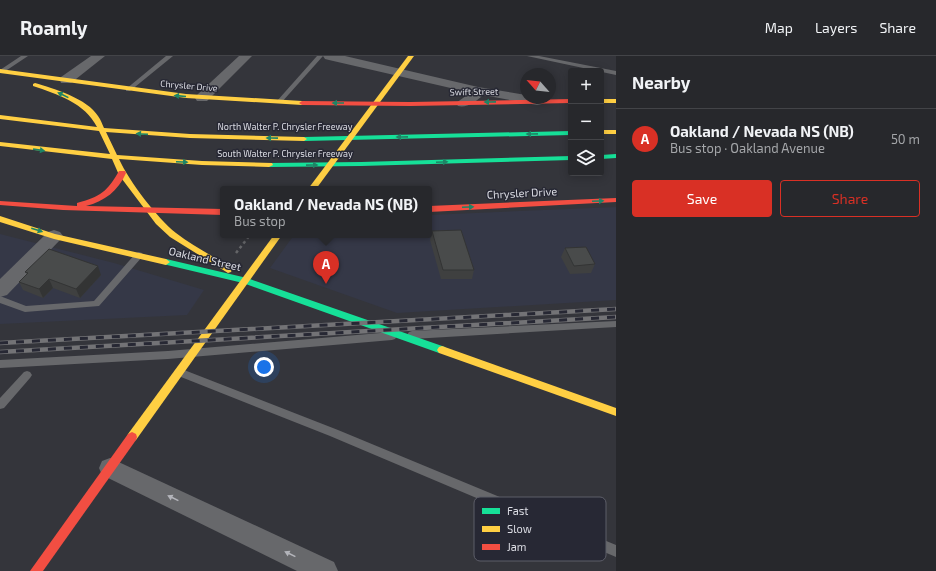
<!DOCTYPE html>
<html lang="en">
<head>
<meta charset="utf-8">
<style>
  :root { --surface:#27282c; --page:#2f3034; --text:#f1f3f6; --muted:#a4a6a9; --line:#434448; --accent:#d93025 }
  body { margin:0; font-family:"Exo 2",sans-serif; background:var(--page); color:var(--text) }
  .controls { position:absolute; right:12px; top:12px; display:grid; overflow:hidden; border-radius:4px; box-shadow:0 2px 10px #0003 }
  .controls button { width:36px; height:36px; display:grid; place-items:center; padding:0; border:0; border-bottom:1px solid var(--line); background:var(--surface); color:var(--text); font:20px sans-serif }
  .compass { position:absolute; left:520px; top:12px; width:36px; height:36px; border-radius:50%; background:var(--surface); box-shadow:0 2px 10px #0003; rotate:297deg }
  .you { position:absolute; left:264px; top:311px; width:14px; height:14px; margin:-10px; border:3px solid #fff; border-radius:50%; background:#1a73e8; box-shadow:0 0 0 6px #1a73e833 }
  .badge { display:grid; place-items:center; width:26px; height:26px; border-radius:50%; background:var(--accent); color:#fff; font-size:13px; font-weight:700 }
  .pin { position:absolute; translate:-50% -33px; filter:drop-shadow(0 1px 2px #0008) }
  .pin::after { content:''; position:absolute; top:21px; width:14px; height:12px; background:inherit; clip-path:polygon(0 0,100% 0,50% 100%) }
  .popup { position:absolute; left:220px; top:130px; width:212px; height:52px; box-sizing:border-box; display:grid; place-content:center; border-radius:4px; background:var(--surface); filter:drop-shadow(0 1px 3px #0005); font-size:13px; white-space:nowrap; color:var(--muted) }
  .popup b { font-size:15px; color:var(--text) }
  .popup::after { content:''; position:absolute; left:50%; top:100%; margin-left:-8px; border:8px solid transparent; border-top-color:var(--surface) }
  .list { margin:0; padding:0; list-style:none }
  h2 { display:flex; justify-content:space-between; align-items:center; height:52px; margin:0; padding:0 16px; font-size:17px }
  h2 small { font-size:13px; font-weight:400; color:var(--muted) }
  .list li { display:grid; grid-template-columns:26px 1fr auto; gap:12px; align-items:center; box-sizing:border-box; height:60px; padding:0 16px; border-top:1px solid var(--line) }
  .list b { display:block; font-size:15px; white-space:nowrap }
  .list p { margin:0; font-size:13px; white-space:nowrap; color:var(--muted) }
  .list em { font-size:13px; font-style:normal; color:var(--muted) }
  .actions { display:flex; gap:8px; padding:12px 16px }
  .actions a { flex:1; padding:9px 0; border:1px solid var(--accent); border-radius:4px; text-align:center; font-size:14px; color:var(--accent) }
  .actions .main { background:var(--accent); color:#fff }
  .icon { flex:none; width:22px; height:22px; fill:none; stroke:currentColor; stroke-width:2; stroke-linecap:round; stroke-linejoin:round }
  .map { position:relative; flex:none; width:616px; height:515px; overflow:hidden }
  header { display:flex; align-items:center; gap:24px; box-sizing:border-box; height:56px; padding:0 20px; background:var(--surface); border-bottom:1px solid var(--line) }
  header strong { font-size:19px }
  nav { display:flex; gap:22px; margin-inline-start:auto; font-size:14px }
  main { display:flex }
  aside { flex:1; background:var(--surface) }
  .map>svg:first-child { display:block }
  .built { fill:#353847 }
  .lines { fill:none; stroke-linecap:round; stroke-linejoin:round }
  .path { stroke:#646568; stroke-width:2.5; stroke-dasharray:3 3; stroke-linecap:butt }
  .lane { fill:#67686b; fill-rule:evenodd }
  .street { fill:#67686b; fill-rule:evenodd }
  .fast { fill:#16e098; fill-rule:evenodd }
  .slow { fill:#ffcf43; fill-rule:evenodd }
  .jam { fill:#f24e42; fill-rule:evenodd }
  .rail-casing { stroke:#737376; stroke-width:4.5 }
  .rail { stroke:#272834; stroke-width:3; stroke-dasharray:8; stroke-linecap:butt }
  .wall { fill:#3f4040 }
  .shaded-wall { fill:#333434 }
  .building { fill:#494b4b; stroke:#333434 }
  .oneway { fill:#1e8466 }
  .oneway2 { fill:#b3b4ba }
  .labels { text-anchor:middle; stroke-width:3; stroke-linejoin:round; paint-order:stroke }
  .far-street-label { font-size:9px; fill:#dcdde4; stroke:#272834 }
  .street-label { font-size:11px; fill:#dcdde4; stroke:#272834 }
  .key { fill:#272834; stroke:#5d5e69; stroke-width:1 }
  .key-label { font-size:11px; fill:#dcdde4 }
</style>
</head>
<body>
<header>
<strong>Roamly</strong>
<nav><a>Map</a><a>Layers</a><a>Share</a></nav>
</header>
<main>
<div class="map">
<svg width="616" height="515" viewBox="0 0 616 515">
  <rect width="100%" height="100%" fill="#34353b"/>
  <g class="built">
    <path d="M616,151V244L397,257L270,212L294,179H429V159Z"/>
    <path d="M0,178L114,207L204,234L187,259L0,268Z"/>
  </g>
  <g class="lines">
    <path class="path" d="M236,197L250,179"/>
    <g class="lane">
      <path d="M21,0H28L4,16H0V14Z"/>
      <path d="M166,0H173L130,35H126V33Z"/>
      <path d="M317,0H323L281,47H277V45Z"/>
      <path d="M527,0H539L616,15V19Z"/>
      <path d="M139,196L142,197L143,199L142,201L99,250L25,256L0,247V240L26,250L94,245L136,197Z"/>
      <path d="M616,265V271L412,283L409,282L407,279L409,276L412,275Z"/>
      <path d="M392,276L395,277L397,280L395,283L392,284L168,303L0,312V304L168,295Z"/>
      <path d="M179,312L338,374L616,489V501L330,380L176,319L174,316L176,313Z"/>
      <path d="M27,315L30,316L32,319L30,322L4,352L0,353V342L24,316Z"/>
    </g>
    <g class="street">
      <path d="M91,0H105L71,27H61L60,24L61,21Z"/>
      <path d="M239,0H252L207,45H197L195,42L197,39Z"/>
      <path d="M323,0H345L478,31L526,39V42H541L544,45L542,48L537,49L483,39C476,46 467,52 458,50L456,47L470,37L468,36L329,4L325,3Z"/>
      <path d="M54,174L60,176L63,180L60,184L7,239L0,241V223L48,176Z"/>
      <path d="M110,402L334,506L338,515H297L102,419L99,412L102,405Z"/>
    </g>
    <g class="fast">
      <path d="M571,75V79L304,85L301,83L304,81Z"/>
      <path d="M616,98V102L601,103V99Z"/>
      <path d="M571,100V104L361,110L269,111L265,109L269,107L361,106Z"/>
      <path d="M166,203L247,222L445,291L447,294L445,297H439L243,227L163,208L162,206L163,204Z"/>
    </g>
    <g class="slow">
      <path d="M408,0H414L316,133H308Z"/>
      <path d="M0,13L186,38L302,45L305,47L302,49L186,42L0,17Z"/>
      <path d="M35,27C53,32 88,43 98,60C101,64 102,68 104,72L190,78L304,81L307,83L304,85L190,82L106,76L117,99L202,105L272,107L273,109L269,111L202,109L119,103C129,125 157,162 176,177C193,190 213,200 231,212L232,214L231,216L228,217L170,181L156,168L119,119L112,103L0,90V86L110,98L99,75L0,63V59L97,71C85,47 57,38 33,30V28Z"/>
      <rect x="601" y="43" width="15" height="4"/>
      <rect x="601" y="74" width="15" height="4"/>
      <path d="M0,160L55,178L166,203L170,206L166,209L54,183L0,166Z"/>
      <path d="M274,179H282L136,384L132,386L128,384L127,381L128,378Z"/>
      <path d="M442,290L616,352V360L439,297L437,294L439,291Z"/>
    </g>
    <g class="jam">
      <path d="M571,43V47L410,50L302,49L299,47L302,45L410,46Z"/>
      <path d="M119,115H125L126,117C118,135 105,145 86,150L223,153V159L63,154L0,149V145L77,150V147C100,141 108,135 119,115Z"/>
      <path d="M616,142V146L429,156V150Z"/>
      <path d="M132,376L136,378L137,381L136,384L43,515H30L128,378Z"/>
    </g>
    <g class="rail-casing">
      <g id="rail">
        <path d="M0,287L616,253"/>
        <path d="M0,296L616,261"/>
      </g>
    </g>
    <use href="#rail" class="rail"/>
  </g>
  <g class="wall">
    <path d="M432,175L474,214L472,223H441L430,184Z"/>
    <path d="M565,192L595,208L591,217L570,218L561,201Z"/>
    <path d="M25,216L101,219L80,242L53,232L43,242L23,234L19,226L27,218Z"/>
  </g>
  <g class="shaded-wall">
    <path d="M98,210L101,219L80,242L76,233Z"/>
    <path d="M49,223L53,232L43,242L39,233Z"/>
  </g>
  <g class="building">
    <path d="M461,174L474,214H443L432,175Z"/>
    <path d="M586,191L595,208L574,210L565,192Z"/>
    <path d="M49,193L98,210L76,233L49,223L39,233L19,226L28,217L25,216Z"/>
  </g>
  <defs><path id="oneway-solid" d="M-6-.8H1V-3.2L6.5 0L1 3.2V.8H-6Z"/></defs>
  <g class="oneway">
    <use href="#oneway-solid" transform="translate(63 39) rotate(-154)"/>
    <use href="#oneway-solid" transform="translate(180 40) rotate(-175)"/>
    <use href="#oneway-solid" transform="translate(490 46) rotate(179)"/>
    <use href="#oneway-solid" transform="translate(338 47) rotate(180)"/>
    <use href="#oneway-solid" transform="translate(142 78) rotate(-176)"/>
    <use href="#oneway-solid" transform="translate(532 78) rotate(179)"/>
    <use href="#oneway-solid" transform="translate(402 81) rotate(179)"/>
    <use href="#oneway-solid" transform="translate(272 82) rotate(-179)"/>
    <use href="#oneway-solid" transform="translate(39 94) rotate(8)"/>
    <use href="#oneway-solid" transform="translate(182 106) rotate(2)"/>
    <use href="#oneway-solid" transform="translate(442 106) rotate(-2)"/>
    <use href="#oneway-solid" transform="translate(312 109) rotate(-1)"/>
    <use href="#oneway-solid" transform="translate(598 145) rotate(-3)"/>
    <use href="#oneway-solid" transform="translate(468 151) rotate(-3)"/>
    <use href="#oneway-solid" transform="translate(37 174) rotate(17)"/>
  </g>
  <g class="oneway2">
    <use href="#oneway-solid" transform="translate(173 442) rotate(-154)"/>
    <use href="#oneway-solid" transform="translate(290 498) rotate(-154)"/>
  </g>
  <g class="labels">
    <g class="far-street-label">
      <text transform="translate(189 30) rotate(5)" y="3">Chrysler Drive</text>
      <text transform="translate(474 36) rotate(-1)" y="3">Swift Street</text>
      <text x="285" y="74">North Walter P. Chrysler Freeway</text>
      <text x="285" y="101">South Walter P. Chrysler Freeway</text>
    </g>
    <g class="street-label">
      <text transform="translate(522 137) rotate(-3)" y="4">Chrysler Drive</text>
      <text transform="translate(205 203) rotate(13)" y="4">Oakland Street</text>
    </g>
  </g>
  <rect x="474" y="441" width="132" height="64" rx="6" class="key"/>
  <rect x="482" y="452" width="18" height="6" fill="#16e098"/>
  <rect x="482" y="470" width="18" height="6" fill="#ffcf43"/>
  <rect x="482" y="488" width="18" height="6" fill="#f24e42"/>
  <g class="key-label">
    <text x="507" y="459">Fast</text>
    <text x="507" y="477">Slow</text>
    <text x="507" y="495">Jam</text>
  </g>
</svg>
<div class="controls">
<button>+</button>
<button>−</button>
<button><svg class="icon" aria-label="layers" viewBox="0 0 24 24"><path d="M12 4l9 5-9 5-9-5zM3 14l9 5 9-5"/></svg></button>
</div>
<svg class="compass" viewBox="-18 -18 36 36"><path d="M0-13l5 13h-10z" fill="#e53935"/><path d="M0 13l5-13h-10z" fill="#a4a6a9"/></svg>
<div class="you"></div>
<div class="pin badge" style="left:326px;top:228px">A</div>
<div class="popup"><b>Oakland / Nevada NS (NB)</b>Bus stop</div>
</div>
<aside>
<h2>Nearby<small></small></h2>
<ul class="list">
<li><span class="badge">A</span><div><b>Oakland / Nevada NS (NB)</b><p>Bus stop · Oakland Avenue</p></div><em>50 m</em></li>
</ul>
<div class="actions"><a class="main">Save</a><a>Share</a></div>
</aside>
</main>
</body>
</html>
